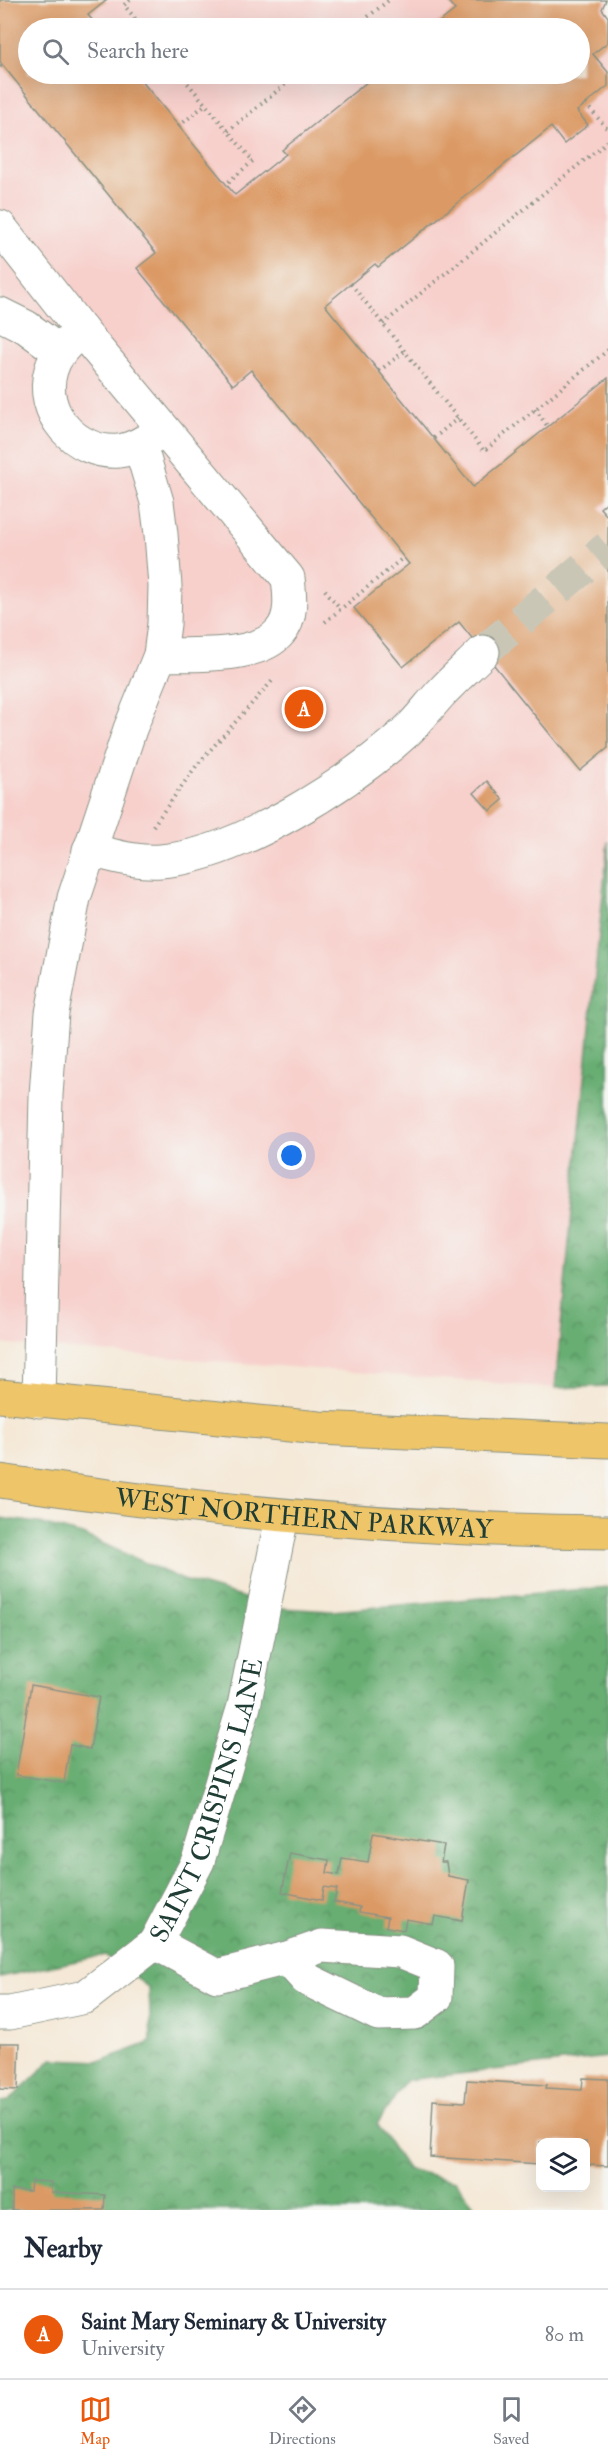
<!DOCTYPE html>
<html lang="en">
<head>
<meta charset="utf-8">
<style>
  :root { --surface:#fff; --page:#f6f6f7; --text:#1f2937; --muted:#747a83; --line:#e0e1e3; --accent:#ea580c }
  body { margin:0; font-family:"IM FELL Double Pica",serif; background:var(--page); color:var(--text) }
  .controls { position:absolute; right:18px; bottom:18px; display:grid; overflow:hidden; border-radius:12px; box-shadow:0 6px 24px #0002 }
  .controls button { width:54px; height:54px; display:grid; place-items:center; padding:0; border:0; border-bottom:2px solid var(--line); background:var(--surface); color:var(--text); font:30px sans-serif }
  .you { position:absolute; left:292px; top:1156px; width:21px; height:21px; margin:-15px; border:4px solid #fff; border-radius:50%; background:#1a73e8; box-shadow:0 0 0 9px #1a73e833 }
  .badge { display:grid; place-items:center; width:39px; height:39px; border-radius:50%; background:var(--accent); color:#fff; font-size:20px; font-weight:700 }
  .pin { position:absolute; translate:-50% -50%; border:3px solid #fff; box-shadow:0 2px 6px #0006 }
  .list { margin:0; padding:0; list-style:none }
  h2 { display:flex; justify-content:space-between; align-items:center; height:78px; margin:0; padding:0 24px; font-size:26px }
  h2 small { font-size:20px; font-weight:400; color:var(--muted) }
  .list li { display:grid; grid-template-columns:39px 1fr auto; gap:18px; align-items:center; box-sizing:border-box; height:90px; padding:0 24px; border-top:2px solid var(--line) }
  .list b { display:block; font-size:22px; white-space:nowrap }
  .list p { margin:0; font-size:20px; white-space:nowrap; color:var(--muted) }
  .list em { font-size:20px; font-style:normal; color:var(--muted) }
  .icon { flex:none; width:33px; height:33px; fill:none; stroke:currentColor; stroke-width:2; stroke-linecap:round; stroke-linejoin:round }
  .map { position:relative; flex:none; width:608px; height:2210px; overflow:hidden }
  .search { position:absolute; background:var(--surface); box-shadow:0 6px 24px #0002; left:18px; right:18px; top:18px; height:66px; display:flex; align-items:center; gap:15px; box-sizing:border-box; padding:0 21px; border-radius:33px; color:var(--muted); font-size:22px }
  .sheet { height:168px; background:var(--surface) }
  nav { display:flex; justify-content:space-around; align-items:center; box-sizing:border-box; height:84px; border-top:2px solid var(--line); background:var(--surface); font-size:16px; color:var(--muted) }
  nav a { display:grid; justify-items:center; gap:3px }
  nav .on { color:var(--accent) }
  .map>svg:first-child { display:block }
  .built { fill:#f7d0cc; fill-rule:evenodd }
  .forest { fill:url(#forest-crowns); stroke:#437553; stroke-width:1.5 }
  .building { fill:#db9a65 }
  .lines { fill:none; stroke-linecap:round; stroke-linejoin:round }
  .minor-tunnel { stroke:#cac6b6; stroke-width:33; stroke-dasharray:33 16; stroke-linecap:butt }
  .minor-casing { stroke:#8a9285; stroke-width:35 }
  .major-casing { stroke:#8a9285; stroke-width:35 }
  .path { stroke:#8a9285; stroke-width:4; stroke-dasharray:1.5 4.5; stroke-linecap:butt }
  .minor { stroke:#fff; stroke-width:33 }
  .major { stroke:#eec569; stroke-width:33 }
  .labels { text-anchor:middle; stroke-width:6; stroke-linejoin:round; paint-order:stroke }
  .street-label { font-size:26px; fill:#1f3d34; stroke:#f6f6f2 }
</style>
</head>
<body>
<div class="map">
<svg width="608" height="2210" viewBox="0 0 608 2210">
  <defs>
    <pattern id="forest-crowns" width="20" height="18" patternUnits="userSpaceOnUse" patternTransform="scale(1.5)"><rect width="20" height="18" fill="#67ad72"/><path d="M2 6a3 3 0 1 1 6 0M12 15a3 3 0 1 1 6 0" fill="none" stroke="#548e5e"/></pattern>
  </defs>
  <rect width="100%" height="100%" fill="#f6f6f2"/>
  <filter id="ink" filterUnits="userSpaceOnUse"><feTurbulence type="fractalNoise" baseFrequency=".0167" numOctaves="2"/><feDisplacementMap in="SourceGraphic" scale="12" xChannelSelector="R" yChannelSelector="G"/><feConvolveMatrix kernelMatrix="1 2 1 2 8 2 1 2 1" color-interpolation-filters="sRGB"/></filter>
  <filter id="wash" filterUnits="userSpaceOnUse"><feTurbulence type="fractalNoise" baseFrequency=".008" numOctaves="4" result="noise"/><feDisplacementMap in="SourceGraphic" scale="24" xChannelSelector="R" yChannelSelector="G"/><feGaussianBlur stdDeviation="1.35" result="paint"/><feColorMatrix in="noise" values="0 0 0 0 0 0 0 0 0 0 0 0 0 0 0 0 0 1.4 0 .05"/><feComposite in="paint" operator="in"/></filter>
  <g filter="url(#wash)">
    <rect width="100%" height="100%" fill="#f5e8d6"/>
    <path class="built" d="M0,0H608V1386L555,1388L0,1344ZM28,28H580V74H28Z"/>
    <g class="forest">
      <path d="M608,841V1386L555,1388Z"/>
      <path d="M0,1518L38,1523L86,1536L183,1580L280,1608L332,1611L608,1587V2057L406,2080L377,2124L407,2169L455,2181L478,2210H0V2102L9,2101L52,2059L102,2061L151,2042L149,1988L105,1955L0,1977Z"/>
    </g>
    <g id="blocks">
      <g class="building">
        <path d="M0,0H107L88,15L99,28H28V74H136L235,195L286,154L282,150L377,74H580V28H432L455,10L447,0H606L602,9L608,17V42L593,54L608,72V86L577,111L588,125L564,144L551,127L378,267L375,264L325,305L473,487L608,378V501L600,508L608,517V748L580,771L459,622L403,667L354,608L409,564L251,370L233,385L137,268L156,253L0,62Z"/>
        <path d="M487,781L503,800L490,811L474,793Z"/>
        <path d="M31,1685L99,1697L90,1749L70,1745L64,1783L16,1775Z"/>
        <path d="M373,1833L444,1845L441,1862H446L448,1876L469,1880L462,1921L435,1916L433,1924L406,1919L404,1930L386,1927L388,1917L359,1912L360,1907L334,1902L337,1889L324,1887L322,1900L282,1892L290,1853L329,1860L327,1873L339,1875L342,1858L368,1862Z"/>
        <path d="M0,2043H20L18,2090L0,2089Z"/>
        <path d="M583,2078L608,2079V2166L586,2165V2142H540V2164L430,2157L433,2100L465,2102L467,2080L547,2085L546,2088L582,2090Z"/>
        <path d="M31,2181L51,2182V2192L105,2195L104,2210H12V2190L30,2191Z"/>
      </g>
    </g>
  </g>
  <g filter="url(#ink)">
    <use href="#blocks" fill-opacity="0" stroke="#8a9285" stroke-width="1.5"/>
    <g class="lines">
      <path class="minor-tunnel" d="M483,652L608,547"/>
      <g class="minor-casing">
        <g id="minor">
          <path d="M0,227L81,330L288,578C290,596 293,617 280,632C258,659 192,654 160,655"/>
          <path d="M0,314L26,327L59,351"/>
          <path d="M81,330C69,342 56,352 51,370C38,412 76,455 119,451C134,449 145,442 156,434"/>
          <path d="M89,850C112,855 136,863 161,861C239,855 350,783 407,731C419,720 429,706 441,693C454,679 469,666 483,652"/>
          <path d="M39,1401L46,1095L52,1013L74,898L130,729L160,655L164,624L165,586L161,534L157,502L140,445"/>
          <path d="M155,1943L217,1976L287,1958L322,1946L400,1951L437,1966L436,1997L415,2013L378,2014L306,1979L287,1958"/>
          <path id="s1" d="M0,2013H10L85,1997L155,1943L198,1861L244,1706L282,1517"/>
        </g>
      </g>
      <g class="major-casing">
        <g id="major">
          <path d="M0,1396L319,1428L608,1441"/>
          <path id="s2" d="M0,1481C202,1511 403,1530 608,1532"/>
        </g>
      </g>
      <g class="path">
        <path d="M130,0L124,5L143,28"/>
        <path d="M354,28L389,0"/>
        <path d="M0,67L2,65"/>
        <path d="M180,74L253,161L226,184"/>
        <path d="M586,104L608,130"/>
        <path d="M179,126L206,104"/>
        <path d="M228,131L298,74"/>
        <path d="M351,284L484,451L608,350"/>
        <path d="M383,324L608,141"/>
        <path d="M379,371L405,351"/>
        <path d="M535,409L548,427"/>
        <path d="M434,438L458,418"/>
        <path d="M325,590L340,608"/>
        <path d="M325,622L404,557"/>
        <path d="M153,826L197,765L272,681"/>
      </g>
      <use href="#minor" class="minor"/>
      <use href="#major" class="major"/>
    </g>
  </g>
  <g class="labels">
    <g class="street-label">
      <text dy="9" stroke="none"><textPath href="#s2" startOffset="306">WEST NORTHERN PARKWAY</textPath></text>
      <text dy="9" stroke="none"><textPath href="#s1" startOffset="328">SAINT CRISPINS LANE</textPath></text>
    </g>
  </g>
</svg>
<div class="controls">
<button><svg class="icon" aria-label="layers" viewBox="0 0 24 24"><path d="M12 4l9 5-9 5-9-5zM3 14l9 5 9-5"/></svg></button>
</div>
<div class="you"></div>
<div class="pin badge" style="left:304px;top:709px">A</div>
<div class="search"><svg class="icon" aria-label="search" viewBox="0 0 24 24"><circle cx="10" cy="10" r="6"/><path d="M15 15l6 6"/></svg>Search here</div>
</div>
<section class="sheet">
<h2>Nearby<small></small></h2>
<ul class="list">
<li><span class="badge">A</span><div><b>Saint Mary Seminary &amp; University</b><p>University</p></div><em>80 m</em></li>
</ul>
</section>
<nav>
<a class="on"><svg class="icon" aria-label="map" viewBox="0 0 24 24"><path d="M3 6l6-2 6 2 6-2v14l-6 2-6-2-6 2zM9 4v14M15 6v14"/></svg>Map</a>
<a><svg class="icon" aria-label="directions" viewBox="0 0 24 24"><path d="M12 3l9 9-9 9-9-9zM9 14v-3h6M13 9l2 2-2 2"/></svg>Directions</a>
<a><svg class="icon" aria-label="saved" viewBox="0 0 24 24"><path d="M7 4h10v16l-5-4-5 4z"/></svg>Saved</a>
</nav>
</body>
</html>
